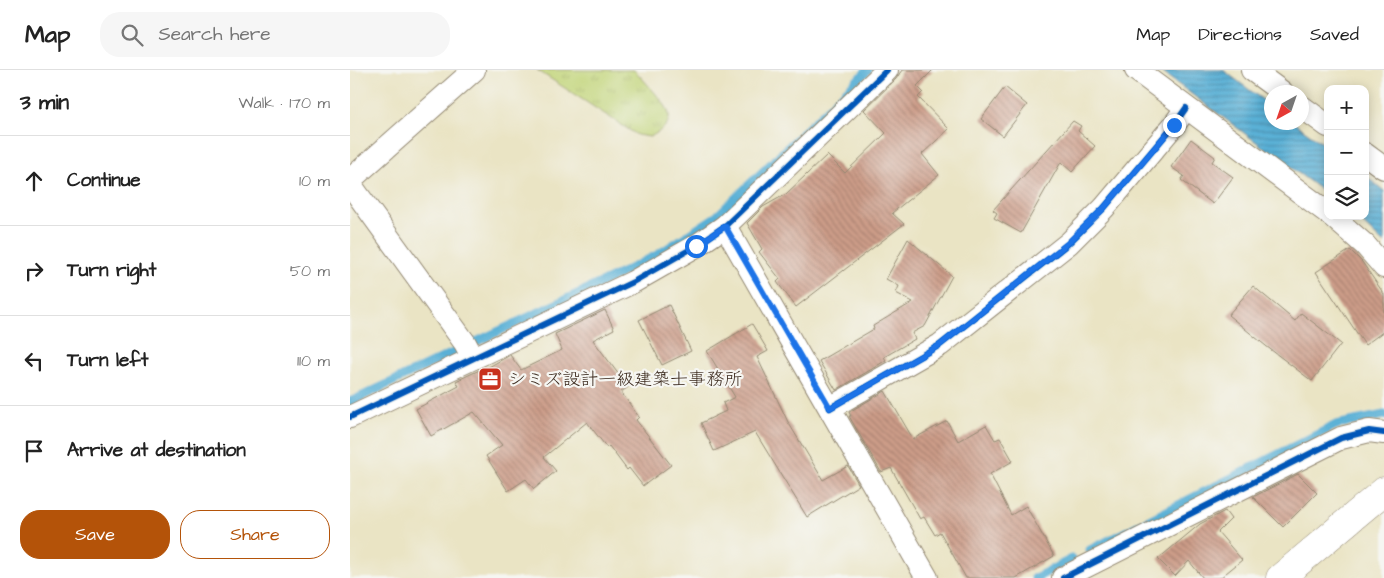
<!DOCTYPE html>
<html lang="en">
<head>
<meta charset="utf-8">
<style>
  :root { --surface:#fff; --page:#f6f6f6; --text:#222; --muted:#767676; --line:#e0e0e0; --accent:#b45309 }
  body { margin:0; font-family:"Architects Daughter","Klee One",sans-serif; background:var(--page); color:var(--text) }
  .controls { position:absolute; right:15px; top:15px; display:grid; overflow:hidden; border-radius:10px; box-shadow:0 2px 12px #0003 }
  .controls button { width:45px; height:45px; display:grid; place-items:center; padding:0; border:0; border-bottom:1px solid var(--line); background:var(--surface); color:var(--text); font:25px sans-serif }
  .compass { position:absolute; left:914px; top:15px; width:45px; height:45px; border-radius:50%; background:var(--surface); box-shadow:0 2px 12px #0003; rotate:220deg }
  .stop { position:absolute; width:15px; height:15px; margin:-11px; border:4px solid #1a73e8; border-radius:50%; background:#fff }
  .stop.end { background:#1a73e8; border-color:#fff; box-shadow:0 1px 5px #0008 }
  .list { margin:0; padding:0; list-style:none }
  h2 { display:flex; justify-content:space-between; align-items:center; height:65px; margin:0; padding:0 20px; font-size:21px }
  h2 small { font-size:16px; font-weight:400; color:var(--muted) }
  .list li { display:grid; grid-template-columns:32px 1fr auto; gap:15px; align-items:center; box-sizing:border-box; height:90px; padding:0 20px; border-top:1px solid var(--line) }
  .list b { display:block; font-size:19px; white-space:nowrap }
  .list em { font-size:16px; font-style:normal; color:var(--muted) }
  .actions { display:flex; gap:10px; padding:15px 20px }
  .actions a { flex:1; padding:11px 0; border:1px solid var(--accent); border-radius:20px; text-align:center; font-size:18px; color:var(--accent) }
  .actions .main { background:var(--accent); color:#fff }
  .icon { flex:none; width:28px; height:28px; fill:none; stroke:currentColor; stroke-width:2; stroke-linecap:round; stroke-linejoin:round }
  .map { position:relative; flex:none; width:1034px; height:508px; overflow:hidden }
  header { display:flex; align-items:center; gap:30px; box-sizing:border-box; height:70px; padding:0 25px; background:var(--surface); border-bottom:1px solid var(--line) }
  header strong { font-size:24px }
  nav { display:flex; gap:28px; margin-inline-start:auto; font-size:18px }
  .search { width:350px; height:45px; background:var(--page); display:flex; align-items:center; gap:12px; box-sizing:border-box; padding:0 18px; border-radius:20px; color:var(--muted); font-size:19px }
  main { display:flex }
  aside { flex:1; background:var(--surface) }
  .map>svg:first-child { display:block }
  .grass { fill:url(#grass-tufts); stroke:#7e7f4a }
  .water { fill:url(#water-rules); stroke:#4a6d7a }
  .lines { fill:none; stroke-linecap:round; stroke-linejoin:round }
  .stream { stroke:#5ab0d6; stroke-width:9 }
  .building { fill:url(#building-back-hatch) }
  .street-casing { stroke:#928771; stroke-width:24 }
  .secondary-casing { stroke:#928771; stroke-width:29 }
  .street { stroke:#fff; stroke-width:22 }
  .secondary { stroke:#fff; stroke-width:28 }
  .cycleway-casing { stroke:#f6f6f2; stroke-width:9 }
  .cycleway { stroke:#0057b8; stroke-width:6 }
  .route { stroke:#1a73e8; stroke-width:6 }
  .labels { text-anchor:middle; stroke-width:4.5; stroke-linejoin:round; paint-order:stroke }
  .poi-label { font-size:18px; fill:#3b2a1e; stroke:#f6f6f2; text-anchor:start }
</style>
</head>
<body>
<header>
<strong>Map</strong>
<div class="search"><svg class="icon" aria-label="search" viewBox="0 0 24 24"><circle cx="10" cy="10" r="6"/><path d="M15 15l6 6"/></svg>Search here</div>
<nav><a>Map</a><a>Directions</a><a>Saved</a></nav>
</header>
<main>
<aside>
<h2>3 min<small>Walk · 170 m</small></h2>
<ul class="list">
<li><svg class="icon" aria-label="ahead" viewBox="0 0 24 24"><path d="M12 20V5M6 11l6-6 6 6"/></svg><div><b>Continue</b></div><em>10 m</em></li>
<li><svg class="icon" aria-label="right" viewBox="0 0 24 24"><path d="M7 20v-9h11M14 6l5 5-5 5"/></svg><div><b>Turn right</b></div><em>50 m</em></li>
<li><svg class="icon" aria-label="left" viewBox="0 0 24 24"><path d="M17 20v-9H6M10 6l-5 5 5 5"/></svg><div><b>Turn left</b></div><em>110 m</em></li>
<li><svg class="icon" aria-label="arrive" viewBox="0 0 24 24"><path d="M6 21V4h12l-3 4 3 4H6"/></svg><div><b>Arrive at destination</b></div></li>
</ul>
<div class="actions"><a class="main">Save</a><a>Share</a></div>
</aside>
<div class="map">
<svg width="1034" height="508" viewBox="0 0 1034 508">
  <defs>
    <pattern id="grass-tufts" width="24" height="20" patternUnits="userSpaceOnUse" patternTransform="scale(1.25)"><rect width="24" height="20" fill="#c1d477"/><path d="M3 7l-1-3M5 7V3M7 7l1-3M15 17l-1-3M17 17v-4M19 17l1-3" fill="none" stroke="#a7b666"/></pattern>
    <pattern id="water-rules" width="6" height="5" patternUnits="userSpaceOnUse" patternTransform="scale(1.25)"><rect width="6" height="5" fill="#5ab0d6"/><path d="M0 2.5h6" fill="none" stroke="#4c8fad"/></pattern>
    <pattern id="building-back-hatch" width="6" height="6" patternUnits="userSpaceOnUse" patternTransform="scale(1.25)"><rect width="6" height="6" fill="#cc9c88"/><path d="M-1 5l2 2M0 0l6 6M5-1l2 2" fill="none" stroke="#a77f6f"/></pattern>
  </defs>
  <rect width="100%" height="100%" fill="#f6f6f2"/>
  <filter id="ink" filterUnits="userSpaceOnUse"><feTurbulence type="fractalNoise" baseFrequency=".02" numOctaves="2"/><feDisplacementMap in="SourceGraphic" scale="10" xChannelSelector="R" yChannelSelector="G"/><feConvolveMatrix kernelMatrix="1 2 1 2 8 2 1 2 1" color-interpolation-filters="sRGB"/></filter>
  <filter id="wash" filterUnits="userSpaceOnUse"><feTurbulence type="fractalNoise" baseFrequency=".0096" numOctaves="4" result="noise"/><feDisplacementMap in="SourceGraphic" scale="20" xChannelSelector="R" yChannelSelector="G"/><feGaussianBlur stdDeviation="1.12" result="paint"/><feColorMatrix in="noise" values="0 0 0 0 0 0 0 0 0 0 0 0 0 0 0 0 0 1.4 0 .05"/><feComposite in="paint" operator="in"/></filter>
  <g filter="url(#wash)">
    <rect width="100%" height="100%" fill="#eae4c4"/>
    <path class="grass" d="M187,0H284C292,8 299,16 306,24C323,43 326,53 300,67L287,65Z"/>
    <g class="water">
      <path d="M809,0H873L921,36L922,52L944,53L978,77V125Z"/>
      <path d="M1015,105L1034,121V174L1005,146H1015Z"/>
    </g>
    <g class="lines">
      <g class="stream">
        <path d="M124,273L278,200L309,184L367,146L518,0"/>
        <path d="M0,332L109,280"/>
        <path d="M740,480L986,355L1034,345"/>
        <path d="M685,508L722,489"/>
      </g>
    </g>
    <g id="blocks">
      <g class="building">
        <path d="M552,0H583L567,16L573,22L568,27L599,59L572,84L589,105L542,143L554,154L446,237L427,212L430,209L409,182L412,179L397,153L413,137L436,124L477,85L495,103L536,63L514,40L546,9Z"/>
        <path d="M655,17L677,35L653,66L631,49Z"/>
        <path d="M723,51L731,56L728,61L745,76L722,102L711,92L671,163L644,148L647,143L643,140Z"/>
        <path d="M841,69L865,87L862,92L883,107L863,134L831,110L834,106L821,97Z"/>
        <path d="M558,169L602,206L575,256L562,263L565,269L534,287L536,290L522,299L486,320L469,291L524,259L523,256L563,232L546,223L549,216L536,209Z"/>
        <path d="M1000,180L1012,192L1034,224V261L1015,275L966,202Z"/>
        <path d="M903,216L945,251L951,243L991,274L962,311L916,276L878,245Z"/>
        <path d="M319,235L341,281L312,295L289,250Z"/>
        <path d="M255,240L264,259L243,270L278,317L271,322L289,347L286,350L321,395L293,416L279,398L277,400L259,376L257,378L237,352L194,387L206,401L184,419L176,409L158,421L136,386L152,375L124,342L81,366L66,339L109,316L106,311L136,297L137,298L160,285L171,300L212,280L205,264Z"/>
        <path d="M402,254L418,281L407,287L438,352L473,410L498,396L509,415L457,447L405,362L364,381L351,353L376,341L373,333L385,327L357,281Z"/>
        <path d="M535,321L563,369L597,351L608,371L636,355L645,370L650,368L663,391L640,404L661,445L676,436L704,486L666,508H616L590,462L585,465L574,447L570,449L541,398L531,402L499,346H501L499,342Z"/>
        <path d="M948,404L967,423L933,457L903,427Z"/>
        <path d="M875,441L881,449L868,462L892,490L870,508H853L839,491L825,506L808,489L850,454Z"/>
      </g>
    </g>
  </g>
  <g filter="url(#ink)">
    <use href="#blocks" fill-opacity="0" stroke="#928771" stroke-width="1"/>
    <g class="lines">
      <g class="street-casing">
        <g id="street">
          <path d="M786,0L978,143"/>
          <path d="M902,0L932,22"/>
          <path d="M952,37L978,56"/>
          <path d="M1015,84L1034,98"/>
          <path d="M0,110L124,0"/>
          <path d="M0,114L115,273L123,288"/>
          <path d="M982,146L1015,175L1034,197"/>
          <path d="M375,156L577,508"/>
          <path d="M480,338L590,275L719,173L754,138L824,55L836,38"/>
          <path d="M0,347L283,212L346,176L375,156L537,0"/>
          <path d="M713,508L991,368L1019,361L1034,363"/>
        </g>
      </g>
      <g class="secondary-casing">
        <path id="secondary" d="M930,508L1034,421"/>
      </g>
      <use href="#street" class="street"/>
      <use href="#secondary" class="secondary"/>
      <g class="cycleway-casing">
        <g id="cycleway">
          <path d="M480,338L590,275L719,173L754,138L824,55L836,38"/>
          <path d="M0,347L283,212L346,176L375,156L537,0"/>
          <path d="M713,508L991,368L1019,361L1034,363"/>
        </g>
      </g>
      <use href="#cycleway" class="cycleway"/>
    </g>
  </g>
  <g class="lines" filter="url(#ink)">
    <path class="route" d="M346,176L375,156L480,338L590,275L718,173L754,138L824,55"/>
  </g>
  <defs>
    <g id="office-square" transform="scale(1.25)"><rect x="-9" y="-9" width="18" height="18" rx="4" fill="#c8321e" stroke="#f6f6f2"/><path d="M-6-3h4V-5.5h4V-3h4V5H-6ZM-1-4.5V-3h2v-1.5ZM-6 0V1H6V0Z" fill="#fff"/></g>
  </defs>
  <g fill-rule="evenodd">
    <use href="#office-square" x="140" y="309"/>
  </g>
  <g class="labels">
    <g class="poi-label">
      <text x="158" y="315">シミズ設計一級建築士事務所</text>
    </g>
  </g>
</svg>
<div class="controls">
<button>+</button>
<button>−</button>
<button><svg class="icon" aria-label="layers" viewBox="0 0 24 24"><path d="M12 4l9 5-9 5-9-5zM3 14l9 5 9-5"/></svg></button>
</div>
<svg class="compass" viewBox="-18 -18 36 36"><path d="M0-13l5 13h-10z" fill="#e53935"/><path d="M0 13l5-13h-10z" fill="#767676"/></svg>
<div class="stop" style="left:346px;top:176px"></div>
<div class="stop end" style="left:824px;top:55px"></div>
</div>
</main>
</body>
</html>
